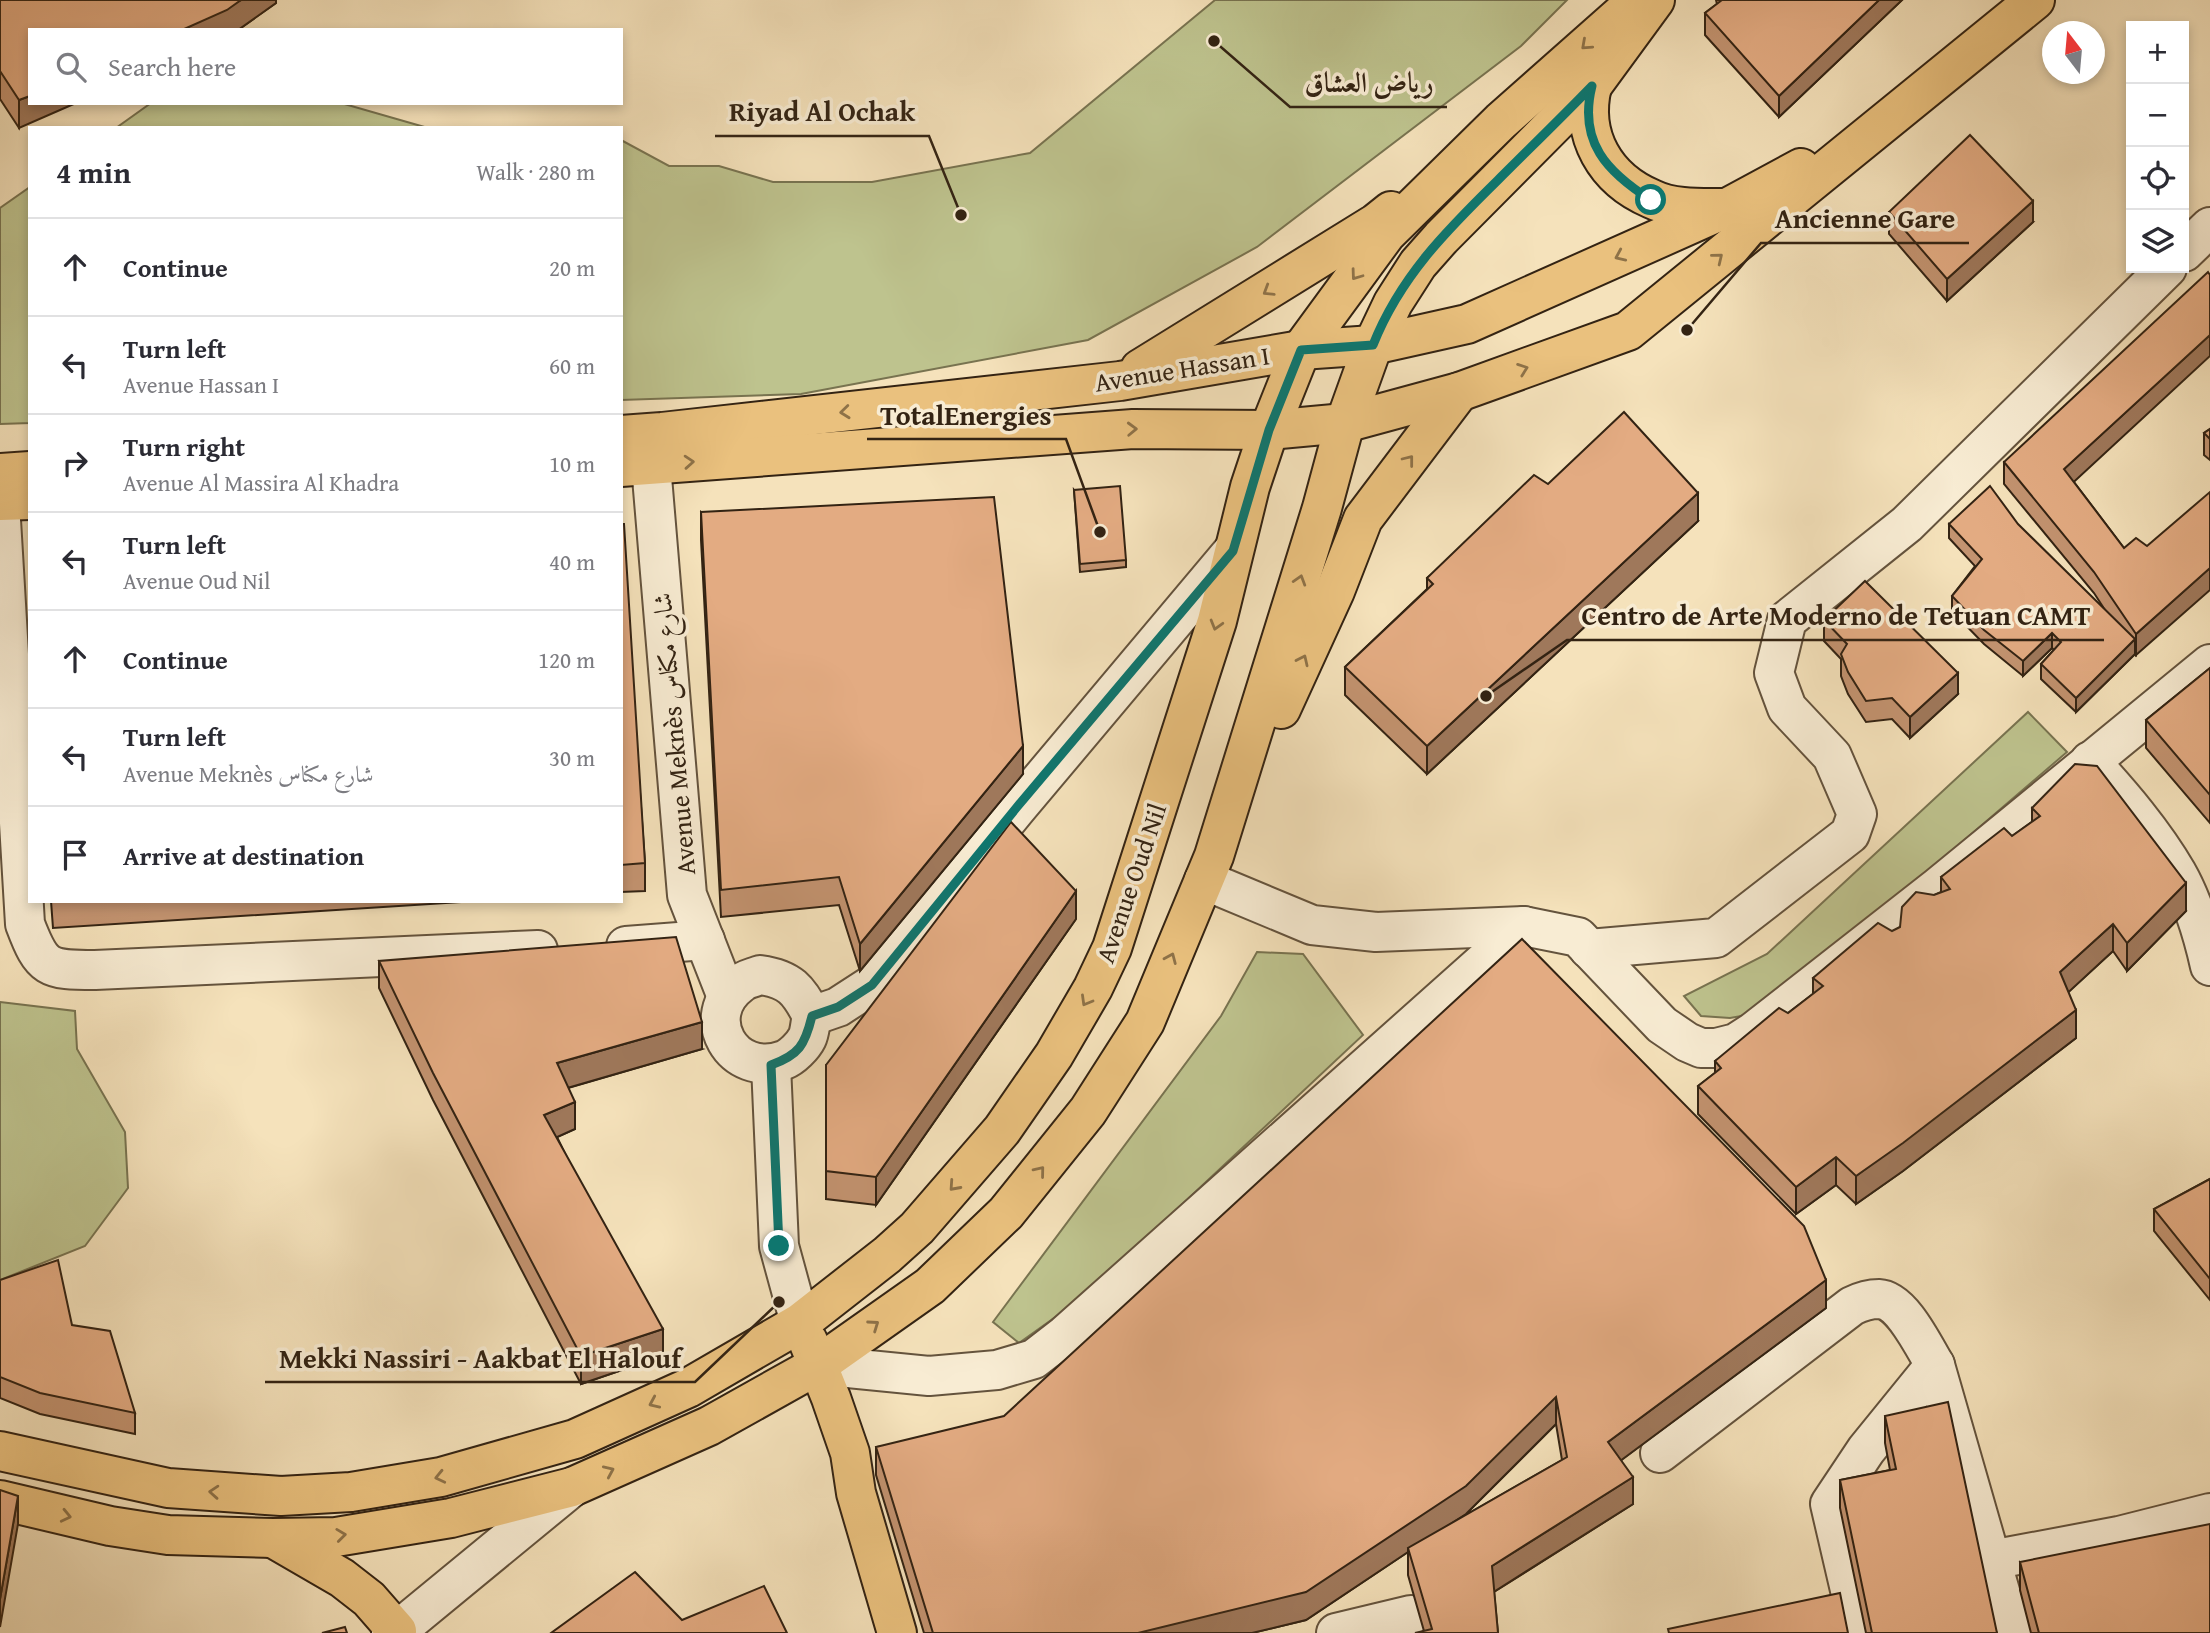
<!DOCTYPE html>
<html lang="en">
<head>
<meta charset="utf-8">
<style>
  :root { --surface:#fff; --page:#f7f7f7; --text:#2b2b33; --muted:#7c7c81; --line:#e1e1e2 }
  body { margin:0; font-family:"Gentium Book Plus",Amiri,serif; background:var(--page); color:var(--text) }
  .controls { position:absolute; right:21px; top:21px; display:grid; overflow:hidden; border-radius:0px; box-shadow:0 4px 10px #0003 }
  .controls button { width:63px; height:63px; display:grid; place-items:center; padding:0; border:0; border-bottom:2px solid var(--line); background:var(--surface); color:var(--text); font:35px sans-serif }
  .compass { position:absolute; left:2042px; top:21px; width:63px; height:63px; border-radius:50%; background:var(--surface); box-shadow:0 4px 10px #0003; rotate:344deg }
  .stop { position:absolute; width:21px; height:21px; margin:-16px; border:5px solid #0f766e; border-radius:50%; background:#fff }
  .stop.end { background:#0f766e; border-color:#fff; box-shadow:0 2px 7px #0008 }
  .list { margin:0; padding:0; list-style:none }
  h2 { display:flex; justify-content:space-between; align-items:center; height:91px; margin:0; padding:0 28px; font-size:30px }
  h2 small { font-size:23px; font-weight:400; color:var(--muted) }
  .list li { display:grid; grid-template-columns:46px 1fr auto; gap:21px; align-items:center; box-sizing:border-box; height:98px; padding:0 28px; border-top:2px solid var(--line) }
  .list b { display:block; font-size:26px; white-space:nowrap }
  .list p { margin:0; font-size:23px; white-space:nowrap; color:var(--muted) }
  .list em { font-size:23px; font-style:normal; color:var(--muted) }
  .icon { flex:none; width:38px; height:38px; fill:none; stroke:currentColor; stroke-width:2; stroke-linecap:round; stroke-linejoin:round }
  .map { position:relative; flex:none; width:2210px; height:1633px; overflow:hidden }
  .search { position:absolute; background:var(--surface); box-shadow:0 4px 10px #0003; left:28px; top:28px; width:595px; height:77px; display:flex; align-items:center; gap:18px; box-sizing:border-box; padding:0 24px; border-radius:0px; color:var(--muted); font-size:26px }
  .panel { position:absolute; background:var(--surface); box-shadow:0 4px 10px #0003; left:28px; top:126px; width:595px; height:777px; border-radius:0px }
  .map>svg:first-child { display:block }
  .green { fill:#bec38e; stroke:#787350; stroke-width:2 }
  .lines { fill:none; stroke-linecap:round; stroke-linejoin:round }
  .minor-casing { stroke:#64533d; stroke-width:42 }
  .major-casing { stroke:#332313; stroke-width:42 }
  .minor { stroke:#f8ecd3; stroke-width:38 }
  .major { stroke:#eac17e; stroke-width:38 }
  .wall { fill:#c39370; stroke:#332313; stroke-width:2; fill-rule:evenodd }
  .shaded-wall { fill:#9f785b; stroke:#332313; stroke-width:2 }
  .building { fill:#e3ab82; stroke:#332313; stroke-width:2 }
  .oneway { stroke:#8e7248 }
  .route { stroke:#0f766e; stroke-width:9 }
  .labels { text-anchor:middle; stroke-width:7; stroke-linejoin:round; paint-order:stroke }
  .street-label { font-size:26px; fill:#332313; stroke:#f8ecd3 }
  .leader { fill:none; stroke:#332313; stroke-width:2.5 }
  .callout-dot { fill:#332313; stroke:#f8ecd3; stroke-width:2.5 }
  .callout-label { font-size:28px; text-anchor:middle; font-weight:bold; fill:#332313; stroke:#f8ecd3; stroke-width:7; stroke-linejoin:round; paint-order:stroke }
</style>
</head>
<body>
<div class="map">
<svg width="2210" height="1633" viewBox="0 0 2210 1633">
  <rect width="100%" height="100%" fill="#f5e2bb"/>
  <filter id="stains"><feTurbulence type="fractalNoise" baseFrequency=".00286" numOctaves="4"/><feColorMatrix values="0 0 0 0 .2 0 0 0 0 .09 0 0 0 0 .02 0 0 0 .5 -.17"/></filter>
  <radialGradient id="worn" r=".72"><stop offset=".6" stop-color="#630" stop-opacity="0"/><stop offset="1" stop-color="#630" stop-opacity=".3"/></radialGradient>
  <g class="green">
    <path d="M1215,0H1567L1521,46L1257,247L1088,340L801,394L621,400V140L669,166H719L773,182H872L1030,153Z"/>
    <path d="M151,103H341L428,128H116Z"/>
    <path d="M30,187V423L0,424V208Z"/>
    <path d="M2028,712L2067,752L1764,1012L1730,1018L1701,1016L1684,996L1767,954Z"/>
    <path d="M1257,952L1303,954L1363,1035L1082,1298L1019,1343L993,1322L1221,1016Z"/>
    <path d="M0,1002L75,1011L77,1049L125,1132L128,1188L85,1246L0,1280Z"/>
  </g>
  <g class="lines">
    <g class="minor-casing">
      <g id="minor">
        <path d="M2184,252L2210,227"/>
        <path d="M651,465L687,895L727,997"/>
        <path d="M0,503L25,924C42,969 47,970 95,970L538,950"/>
        <path d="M2090,761C2122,796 2153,832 2177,873C2193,901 2203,935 2210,966"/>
        <path d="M1204,880L1312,925L1376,932L1524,926L1578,937L1662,1025L1687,1042L1701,1048H1716L1736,1043L1753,1032L1938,887L2210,664"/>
        <path d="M626,946L705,940"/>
        <path d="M1589,949L1716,938L1850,834L1857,814L1832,756L1787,708L1774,673L1787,620L1907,524L2167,268"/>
        <path d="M760,975C790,979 799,990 812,1016C810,1023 810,1032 807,1038C803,1046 792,1057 784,1060C732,1079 697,1016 740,984C745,979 753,978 760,975Z"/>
        <path d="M812,1016L838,1007L872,985L1017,808L1233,551"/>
        <path d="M771,1065L779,1246L800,1323"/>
        <path d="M818,1365L929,1376L997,1370L1034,1359L1065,1335L1524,926"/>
        <path d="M1660,1453L1852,1306C1860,1302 1869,1299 1879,1299C1902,1300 1924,1347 1935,1365"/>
        <path d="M1991,1560L2119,1536L2210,1513"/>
        <path d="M391,1633L397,1631L572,1487"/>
        <path d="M1336,1633L1411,1615"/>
        <path d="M1860,1633L1830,1504L1866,1450L1935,1365L2012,1633"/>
      </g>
    </g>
    <g class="major-casing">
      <g id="major">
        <path d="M1592,86C1580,136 1605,179 1652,199C1672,209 1699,208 1721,208"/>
        <path d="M1140,369L1376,223L1391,211"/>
        <path d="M621,435L662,432L1120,381L1301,350L1373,345L1467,324L1727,208L1801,168"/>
        <path d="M621,467L1133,429L1269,430L1345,423L1459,392L1628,331L2035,0"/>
        <path d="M0,473L30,471"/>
        <path d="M0,501L30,500"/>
        <path d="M1281,709L1335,591L1363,519L1459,392"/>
        <path d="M808,1341L831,1398L850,1453L856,1493L897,1633"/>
        <path d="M0,1451L168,1488L281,1496L351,1492L441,1477L575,1439L688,1388L800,1323L887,1255L917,1228L1002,1130L1054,1055L1093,988L1112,948L1217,621L1250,487L1269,430L1301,350L1386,234L1501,121L1632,5"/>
        <path d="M0,1500L110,1526L168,1535L273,1538L336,1537L451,1518L572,1487L709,1426L818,1365L930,1286L1006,1213L1088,1111L1145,1022L1214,856L1322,508L1345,423L1373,345L1393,303L1418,264L1441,238L1592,86L1655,0"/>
        <path d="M273,1538L342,1578L369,1599L397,1631"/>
      </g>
    </g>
    <use href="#minor" class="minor"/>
    <use href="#major" class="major"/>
  </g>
  <g class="wall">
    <path d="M0,0H276V3L238,30H30L19,128L0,99Z"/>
    <path d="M1716,0H1902L1779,117L1705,35V13L1717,4Z"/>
    <path d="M1889,212L2033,222L1947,301L1889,234Z"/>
    <path d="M2210,429V460L2204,455V433Z"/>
    <path d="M2004,462L2074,482L2124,548L2147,546L2136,655L2135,654L2076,712L2041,679V664L2054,650L2052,648L2023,676L1984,644L1952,611V596L1975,566L1949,538V524L2105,610L2094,593L2004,484Z"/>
    <path d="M1548,484L1698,521L1427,774L1345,695V667L1427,589V578Z"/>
    <path d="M1074,490L1126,560V567L1080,572Z"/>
    <path d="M701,512L1023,774L860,971L839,905L721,917L701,540Z"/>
    <path d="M621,524L645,863V891L621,892Z"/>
    <path d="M1824,620L1958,694L1910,738L1892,719L1866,722L1848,694L1841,676V659L1824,641Z"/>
    <path d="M2210,668V823L2146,748V720Z"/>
    <path d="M2032,808L2186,911L2127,971L2113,951L2068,992L2076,1038L1903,1171L1856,1204L1836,1185L1796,1214L1698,1114V1086L1715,1073V1061L1788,1013L1813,994V978L1900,927L1934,895L1941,892V877L2012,836L2032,822Z"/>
    <path d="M51,901H477L53,928Z"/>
    <path d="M1076,919L876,1205L826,1199V1065Z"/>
    <path d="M379,961L702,1049L568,1088L575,1129L557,1137L663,1356L581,1384L433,1100L379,988Z"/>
    <path d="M2210,1179V1300L2154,1231V1209Z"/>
    <path d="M0,1280L72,1325L135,1413V1434L40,1414L0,1398Z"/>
    <path d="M1826,1308L1621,1460L1633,1504L1494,1592L1498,1633L1424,1631L1408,1575V1552L1306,1620L1252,1633H924L876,1475V1447ZM1556,1424L1562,1460L1457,1520L1466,1514Z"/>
    <path d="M1885,1416L1997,1633H1866L1840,1508V1480L1890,1470L1885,1443Z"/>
    <path d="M2020,1562L2210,1633H2031L2020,1590Z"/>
  </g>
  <g class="shaded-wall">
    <path d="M241,0H276V3L238,30H182Z"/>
    <path d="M1879,0H1902L1779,117V96Z"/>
    <path d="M30,96V103H76L19,128V100Z"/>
    <path d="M2033,201V222L1947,301V279Z"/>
    <path d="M2210,335V356L2064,491V469Z"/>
    <path d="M1698,493V521L1427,774V746Z"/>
    <path d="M2210,568V590L2136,655V634Z"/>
    <path d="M2052,633V648L2023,676V661Z"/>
    <path d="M2135,639V654L2076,712V698Z"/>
    <path d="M1958,673V694L1910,738V717Z"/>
    <path d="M1023,746V774L860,971V944Z"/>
    <path d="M2186,883V911L2127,971V943Z"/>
    <path d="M1076,891V919L876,1205V1177Z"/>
    <path d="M2113,924V951L2060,1000V972Z"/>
    <path d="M2076,1010V1038L1903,1171L1856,1204V1176Z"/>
    <path d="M702,1022V1049L557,1091V1063Z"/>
    <path d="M575,1102V1129L544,1143V1115Z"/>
    <path d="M1836,1157V1185L1796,1214V1187Z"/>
    <path d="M1826,1280V1308L1608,1470V1442Z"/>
    <path d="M663,1329V1356L581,1384V1356Z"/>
    <path d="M1556,1397V1424L1466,1514L1409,1551L1408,1548V1552L1306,1620L1252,1633H1138Z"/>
    <path d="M1633,1477V1504L1492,1593V1566Z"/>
    <path d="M18,1496V1524L0,1627V1599Z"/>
  </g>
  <g class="building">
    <path d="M0,0H241L227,10L182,30H30V96L19,100L0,71Z"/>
    <path d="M1722,0H1879L1779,96L1705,13Z"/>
    <path d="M1970,135L2033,201L1947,279L1889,212Z"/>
    <path d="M2208,272L2210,275V335L2064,469L2124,548L2136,538L2147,546L2210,492V568L2136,634L2094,572L2004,462Z"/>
    <path d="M1624,412L1698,493L1427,746L1345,667L1433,584L1427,578L1534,475L1548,484Z"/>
    <path d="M2210,429V439L2204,433Z"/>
    <path d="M1120,486L1126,560L1080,564L1074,490Z"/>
    <path d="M1990,486L2018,524L2135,639L2076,698L2041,664L2061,642L2052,633L2023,661L1984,630L1952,596L1982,559L1949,524Z"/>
    <path d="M994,497L1023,746L860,944L839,877L721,890L701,512Z"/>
    <path d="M621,524H624L645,863L621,865Z"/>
    <path d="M1865,581L1958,673L1910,717L1892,698L1866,701L1848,672L1841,654L1847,644L1824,620Z"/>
    <path d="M2210,668V795L2146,720Z"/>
    <path d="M2075,764L2097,766L2186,883L2127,943L2113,924L2060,972L2076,1010L1903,1143L1856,1176L1836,1157L1796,1187L1698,1086L1721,1068L1715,1061L1779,1008L1788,1013L1823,986L1813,978L1878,923L1892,931L1900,927L1902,907L1916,892L1934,895L1950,889L1941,877L2004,828L2012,836L2040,816L2032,808Z"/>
    <path d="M1011,822L1076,891L876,1177L826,1171V1065Z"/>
    <path d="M676,937L702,1022L557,1063L575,1102L544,1115L663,1329L581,1356L433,1073L379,961Z"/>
    <path d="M1522,939L1804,1226L1826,1280L1608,1442L1633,1477L1492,1566L1498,1633H1415L1432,1629L1408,1548L1567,1457L1556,1397L1466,1486L1306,1592L1138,1633H933L876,1447L1004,1416Z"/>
    <path d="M2210,1179V1279L2154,1209Z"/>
    <path d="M58,1260L72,1325L110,1331L135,1413L40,1393L0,1377V1280Z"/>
    <path d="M1948,1402L1997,1633H1872L1840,1480L1896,1469L1885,1416Z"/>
    <path d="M0,1490L18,1496L0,1599Z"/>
    <path d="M2210,1524V1633H2039L2020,1562Z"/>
    <path d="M635,1572L682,1620L764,1586L787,1633H551Z"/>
    <path d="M1840,1593L1848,1633H1669L1668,1629Z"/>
    <path d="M345,1627L347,1633H322Z"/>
  </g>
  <defs><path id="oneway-chevron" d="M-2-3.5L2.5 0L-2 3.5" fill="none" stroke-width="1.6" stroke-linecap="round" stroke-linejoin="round" transform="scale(1.75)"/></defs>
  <g class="oneway">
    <use href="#oneway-chevron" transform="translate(1586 45) rotate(138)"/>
    <use href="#oneway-chevron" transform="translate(1620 256) rotate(156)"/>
    <use href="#oneway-chevron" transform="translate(1718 258) rotate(-39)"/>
    <use href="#oneway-chevron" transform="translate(1356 275) rotate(126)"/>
    <use href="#oneway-chevron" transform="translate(1268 291) rotate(148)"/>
    <use href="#oneway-chevron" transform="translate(1523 369) rotate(-20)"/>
    <use href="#oneway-chevron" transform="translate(845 412) rotate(174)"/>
    <use href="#oneway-chevron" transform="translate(1132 429) rotate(-2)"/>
    <use href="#oneway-chevron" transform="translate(1409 460) rotate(-52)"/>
    <use href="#oneway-chevron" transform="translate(689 462) rotate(-4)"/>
    <use href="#oneway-chevron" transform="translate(1300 580) rotate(-73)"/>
    <use href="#oneway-chevron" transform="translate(1216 625) rotate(106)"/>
    <use href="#oneway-chevron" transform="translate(1303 660) rotate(-65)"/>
    <use href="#oneway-chevron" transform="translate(1171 958) rotate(-67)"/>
    <use href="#oneway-chevron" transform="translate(1086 1001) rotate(120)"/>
    <use href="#oneway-chevron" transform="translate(1040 1171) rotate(-51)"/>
    <use href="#oneway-chevron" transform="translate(954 1186) rotate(132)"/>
    <use href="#oneway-chevron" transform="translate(874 1325) rotate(-35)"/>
    <use href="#oneway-chevron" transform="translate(654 1403) rotate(156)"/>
    <use href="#oneway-chevron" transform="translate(609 1471) rotate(-24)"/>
    <use href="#oneway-chevron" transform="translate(440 1477) rotate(167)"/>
    <use href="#oneway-chevron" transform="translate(214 1492) rotate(-176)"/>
    <use href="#oneway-chevron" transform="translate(66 1516) rotate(13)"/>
    <use href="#oneway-chevron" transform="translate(341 1535) rotate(-7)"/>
  </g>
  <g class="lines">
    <path class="route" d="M779,1246L771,1065C799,1055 805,1045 812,1016L838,1007L872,985L1017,807L1233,551L1269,430L1301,350L1373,345C1400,277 1446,231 1498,180C1529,149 1561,118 1592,86C1578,142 1607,172 1651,200"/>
  </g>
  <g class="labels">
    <g class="street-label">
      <text transform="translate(1182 369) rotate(-9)" y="9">Avenue Hassan I</text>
      <text transform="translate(674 734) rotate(-95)" y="9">Avenue Meknès شارع مكناس</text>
      <text transform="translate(1131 883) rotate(-71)" y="9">Avenue Oud Nil</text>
    </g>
  </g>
  <path class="leader" d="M1214 41L1290 107H1447M961 215L929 136H715M1687 330L1761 243H1969M1100 532L1066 439H867M1486 696L1567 640H2104M779 1302L695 1382H265"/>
  <g class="callout-dot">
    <circle cx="1214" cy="41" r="7"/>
    <circle cx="961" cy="215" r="7"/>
    <circle cx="1687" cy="330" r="7"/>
    <circle cx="1100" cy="532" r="7"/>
    <circle cx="1486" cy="696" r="7"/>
    <circle cx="779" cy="1302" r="7"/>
  </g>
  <g class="callout-label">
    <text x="1369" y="92">رياض العشاق</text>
    <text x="822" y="121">Riyad Al Ochak</text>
    <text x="1865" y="228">Ancienne Gare</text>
    <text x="966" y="425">TotalEnergies</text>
    <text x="1836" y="625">Centro de Arte Moderno de Tetuan CAMT</text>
    <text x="480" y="1368">Mekki Nassiri - Aakbat El Halouf</text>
  </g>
  <rect width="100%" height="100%" filter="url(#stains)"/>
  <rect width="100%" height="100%" fill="url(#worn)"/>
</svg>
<div class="controls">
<button>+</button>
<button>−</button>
<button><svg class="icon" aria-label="locate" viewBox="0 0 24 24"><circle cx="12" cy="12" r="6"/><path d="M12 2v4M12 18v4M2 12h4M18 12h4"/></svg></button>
<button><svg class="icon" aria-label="layers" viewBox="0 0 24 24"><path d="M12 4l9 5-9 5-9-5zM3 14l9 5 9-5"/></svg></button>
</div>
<svg class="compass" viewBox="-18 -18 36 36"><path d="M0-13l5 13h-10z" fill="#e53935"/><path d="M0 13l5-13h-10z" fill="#7c7c81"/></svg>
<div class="stop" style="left:1651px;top:200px"></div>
<div class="stop end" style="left:779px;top:1246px"></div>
<div class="search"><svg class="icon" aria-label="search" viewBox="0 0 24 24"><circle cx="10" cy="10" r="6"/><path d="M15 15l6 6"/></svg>Search here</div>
<section class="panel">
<h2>4 min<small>Walk · 280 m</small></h2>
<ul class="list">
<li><svg class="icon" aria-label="ahead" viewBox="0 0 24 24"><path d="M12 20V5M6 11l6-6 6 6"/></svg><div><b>Continue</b></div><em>20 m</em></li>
<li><svg class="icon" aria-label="left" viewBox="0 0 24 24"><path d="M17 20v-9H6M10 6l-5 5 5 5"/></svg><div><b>Turn left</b><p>Avenue Hassan I</p></div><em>60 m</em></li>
<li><svg class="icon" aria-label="right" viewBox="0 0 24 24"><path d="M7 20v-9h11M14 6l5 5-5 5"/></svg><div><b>Turn right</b><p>Avenue Al Massira Al Khadra</p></div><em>10 m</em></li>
<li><svg class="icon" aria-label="left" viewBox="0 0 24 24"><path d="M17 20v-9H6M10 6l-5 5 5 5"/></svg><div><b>Turn left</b><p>Avenue Oud Nil</p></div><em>40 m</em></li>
<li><svg class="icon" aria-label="ahead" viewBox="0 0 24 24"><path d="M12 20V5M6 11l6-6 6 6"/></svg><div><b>Continue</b></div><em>120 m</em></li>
<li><svg class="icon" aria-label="left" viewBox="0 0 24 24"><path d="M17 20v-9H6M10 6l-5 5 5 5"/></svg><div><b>Turn left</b><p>Avenue Meknès شارع مكناس</p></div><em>30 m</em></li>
<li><svg class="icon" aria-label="arrive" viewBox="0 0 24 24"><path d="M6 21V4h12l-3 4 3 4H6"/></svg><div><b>Arrive at destination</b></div></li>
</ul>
</section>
</div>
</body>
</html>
